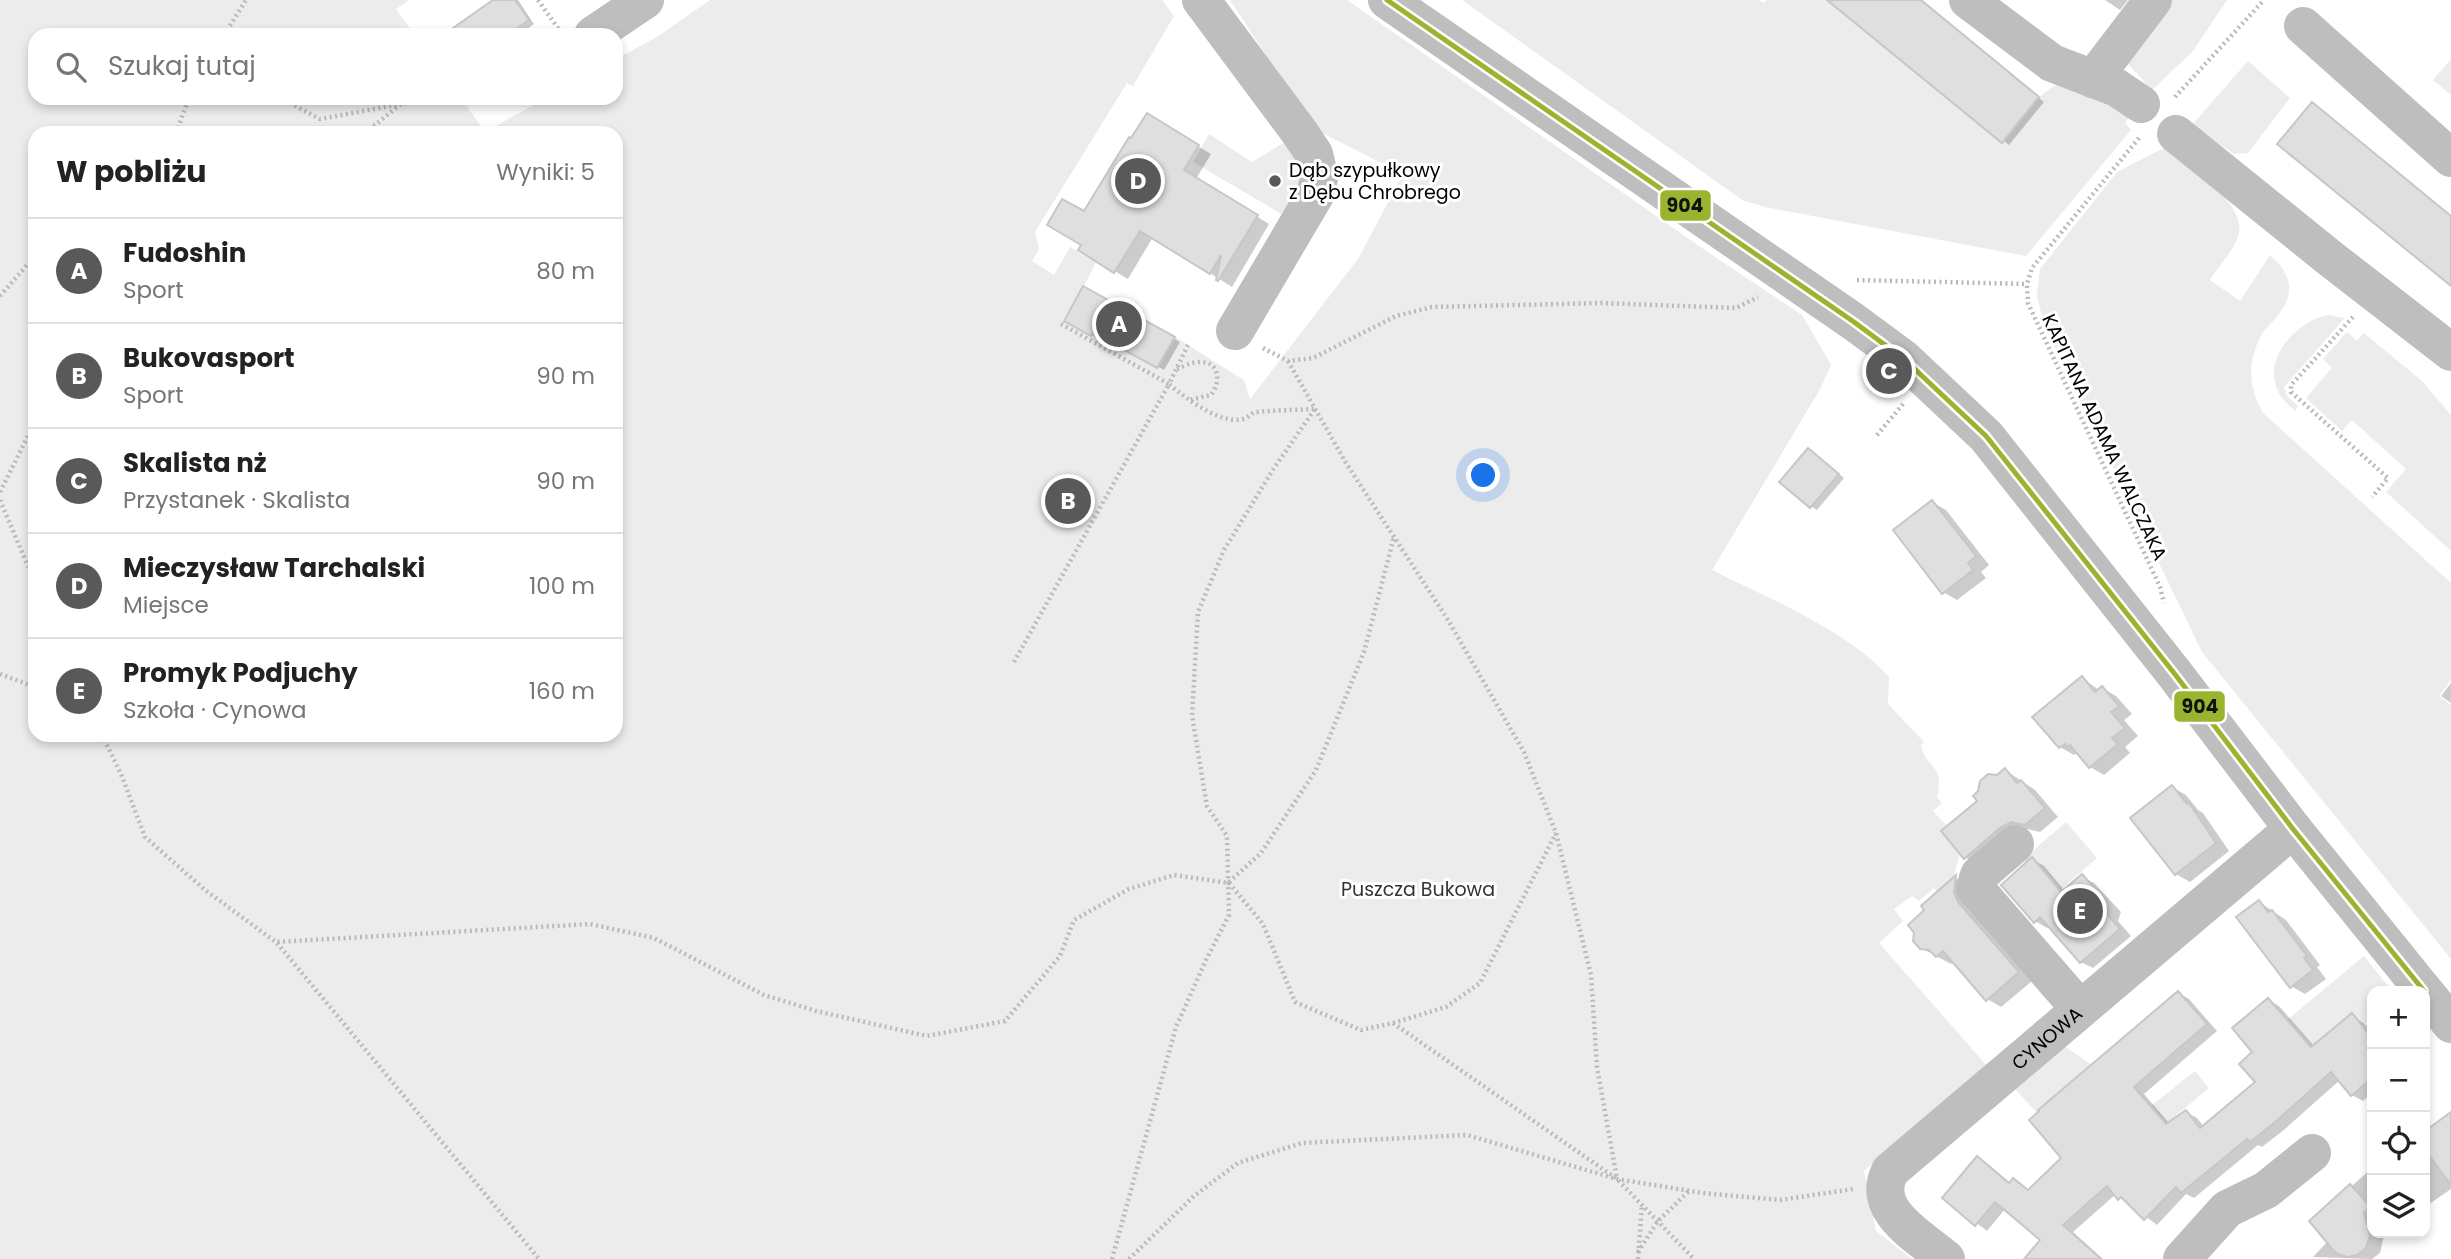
<!DOCTYPE html>
<html lang="pl">
<head>
<meta charset="utf-8">
<style>
  :root { --surface:#fff; --page:#f6f6f6; --text:#222; --muted:#767676; --line:#e0e0e0; --accent:#595959 }
  body { margin:0; font-family:Poppins,sans-serif; background:var(--page); color:var(--text) }
  .controls { position:absolute; right:21px; bottom:21px; display:grid; overflow:hidden; border-radius:14px; box-shadow:0 4px 10px #0003 }
  .controls button { width:63px; height:63px; display:grid; place-items:center; padding:0; border:0; border-bottom:2px solid var(--line); background:var(--surface); color:var(--text); font:35px sans-serif }
  .you { position:absolute; left:1484px; top:476px; width:24px; height:24px; margin:-18px; border:5px solid #fff; border-radius:50%; background:#1a73e8; box-shadow:0 0 0 10px #1a73e833 }
  .badge { display:grid; place-items:center; width:46px; height:46px; border-radius:50%; background:var(--accent); color:#fff; font-size:23px; font-weight:700 }
  .pin { position:absolute; translate:-50% -50%; border:4px solid #fff; box-shadow:0 2px 7px #0006 }
  .list { margin:0; padding:0; list-style:none }
  h2 { display:flex; justify-content:space-between; align-items:center; height:91px; margin:0; padding:0 28px; font-size:30px }
  h2 small { font-size:23px; font-weight:400; color:var(--muted) }
  .list li { display:grid; grid-template-columns:46px 1fr auto; gap:21px; align-items:center; box-sizing:border-box; height:105px; padding:0 28px; border-top:2px solid var(--line) }
  .list b { display:block; font-size:26px; white-space:nowrap }
  .list p { margin:0; font-size:23px; white-space:nowrap; color:var(--muted) }
  .list em { font-size:23px; font-style:normal; color:var(--muted) }
  .icon { flex:none; width:38px; height:38px; fill:none; stroke:currentColor; stroke-width:2; stroke-linecap:round; stroke-linejoin:round }
  .map { position:relative; flex:none; width:2451px; height:1259px; overflow:hidden }
  .search { position:absolute; background:var(--surface); box-shadow:0 4px 10px #0003; left:28px; top:28px; width:595px; height:77px; display:flex; align-items:center; gap:18px; box-sizing:border-box; padding:0 24px; border-radius:21px; color:var(--muted); font-size:26px }
  .panel { position:absolute; background:var(--surface); box-shadow:0 4px 10px #0003; left:28px; top:126px; width:595px; height:616px; border-radius:21px }
  .map>svg:first-child { display:block }
  .green { fill:#ececec; fill-rule:evenodd }
  .shadow { fill:#0003 }
  .building { fill:#dfdfdf; stroke:#c7c7c7; stroke-width:2 }
  .lines { fill:none; stroke-linecap:round; stroke-linejoin:round }
  .path { stroke:#b9b9b9; stroke-width:4.5; stroke-dasharray:2 3.5; stroke-linecap:butt }
  .minor { stroke:#bebebe; stroke-width:38 }
  .bus-1-casing { stroke:#fff; stroke-width:10 }
  .bus-1 { stroke:#9ab42f; stroke-width:5 }
  .poi-dot { fill:#595959; stroke:#fff; stroke-width:2.5 }
  .labels { text-anchor:middle; stroke-width:6; stroke-linejoin:round; paint-order:stroke }
  .poi-label { font-size:19px; fill:#000; stroke:#fff; text-anchor:start }
  .street-label { font-size:19px; fill:#000; stroke:#fff }
  .park-label { font-size:19px; fill:#333; stroke:#fff }
  .line-badge { stroke:#fff; stroke-width:2.5 }
  .pale-badge-label { font-size:19px; text-anchor:middle; font-weight:bold; fill:#111 }
</style>
</head>
<body>
<div class="map">
<svg width="2451" height="1259" viewBox="0 0 2451 1259">
  <rect width="100%" height="100%" fill="#fff"/>
  <g class="green">
    <path d="M0,0H409L396,9L415,35H35V98H461L485,132L546,98H616V59L657,37L710,0H1162L1174,16L1133,86L1127,83L1035,232L1039,249L1032,261L1054,275L1070,247L1096,262L1084,286L1175,337L1244,380L1250,399L1358,259L1403,174L1314,129L1230,0H1347L1712,255L1802,315L1831,365L1819,391L1712,570C1766,597 1850,632 1889,677L1888,704L1924,742L1921,745C1925,769 1945,762 1937,797L1942,803L1933,811L1947,826L1941,832L1960,853L1951,887L1941,896L1934,888L1919,901L1912,896L1894,909L1903,921L1879,943L1988,1067L1864,1171L1876,1231L1912,1259H0ZM35,133H616V735H35Z"/>
    <path d="M1462,0H1759L1764,3L1767,0H1827L2001,143C2019,124 2047,72 2080,83C2092,87 2117,109 2129,117L2125,123L2131,130L2026,256L1765,207L1742,200Z"/>
    <path d="M2165,0H2227L2193,51L2152,90L2128,64Z"/>
    <path d="M2451,59V95L2433,80Z"/>
    <path d="M2248,61L2290,98L2248,153L2234,154L2192,125Z"/>
    <path d="M1209,134L1252,162L1295,136L1303,177L1285,216L1193,162Z"/>
    <path d="M2166,147C2186,163 2246,203 2239,233C2235,250 2218,266 2210,280L2240,301L2270,255C2287,270 2296,287 2283,308C2277,318 2268,325 2262,334C2247,361 2248,387 2263,413L2451,583V680L2439,696L2451,705V959L2202,652L2044,325L2037,296L2040,269L2117,172Z"/>
    <path d="M2328,315L2345,318L2284,387L2287,396L2298,406L2295,411C2291,407 2286,403 2283,399C2256,364 2294,322 2328,315Z"/>
    <path d="M2347,332L2357,341L2364,333L2422,381L2451,415V551L2386,492L2406,469L2352,420L2342,431L2306,398L2332,368L2323,359Z"/>
    <path d="M2066,822L2097,858L2054,895L2023,859Z"/>
    <path d="M2364,956L2392,991H2372V1027L2368,1022L2362,1026L2352,1013L2311,1047L2307,1046L2287,1020Z"/>
    <path d="M2064,1046L2092,1065L2038,1109L2037,1113L2014,1088Z"/>
    <path d="M2195,1071L2209,1088L2166,1124L2151,1106Z"/>
  </g>
  <g class="shadow">
    <path d="M496,0H518L534,24L519,35H452Z"/>
    <path d="M1830,0H1920L2044,102L2009,145Z"/>
    <path d="M2105,0H2128L2120,10Z"/>
    <path d="M1147,116L1211,154L1196,179L1269,224L1232,287L1153,237L1128,279L1080,250L1083,244L1084,214Z"/>
    <path d="M1084,288L1180,342L1164,370L1101,335L1098,338L1066,320Z"/>
    <path d="M1815,454L1844,478L1817,510L1811,506Z"/>
    <path d="M1932,502L1946,510L1989,565L1981,572L1986,578L1957,600L1943,592Z"/>
    <path d="M2082,678L2099,690L2102,688L2116,696L2132,714L2124,720L2138,736L2125,747L2130,753L2104,775L2090,767L2078,752L2074,755L2060,747Z"/>
    <path d="M2451,683V703L2441,696Z"/>
    <path d="M2005,770L2035,790L2058,817L2040,832L2027,829L1979,866L1965,857L1980,802L1998,776Z"/>
    <path d="M2172,787L2186,795L2198,810L2203,813L2229,851L2190,882L2176,874Z"/>
    <path d="M2032,859L2044,866L2065,891L2082,877L2094,883L2121,912L2118,921L2131,936L2093,968L2081,962L2050,926L2047,928L2035,921Z"/>
    <path d="M1956,878L1969,885L2032,981L2001,1007L1987,999L1954,961L1951,964L1921,948L1927,910L1924,906Z"/>
    <path d="M2259,902L2286,920L2320,965L2317,967L2326,979L2305,994L2291,986Z"/>
    <path d="M2178,993L2189,999L2217,1031L2144,1094L2170,1124L2186,1112L2197,1118L2204,1127L2258,1082L2255,1053L2268,1000L2279,1006L2314,1046L2352,1015L2366,1025L2372,1026V1093L2363,1101L2352,1095L2340,1080L2285,1129L2262,1147L2258,1145L2194,1198L2186,1194L2157,1225L2116,1194L2073,1232L2103,1259H2026L2043,1240L2005,1209L1987,1231L1944,1198L1977,1158L2011,1184L2014,1180L2029,1191L2063,1158Z"/>
    <path d="M2451,1114V1189L2425,1207V1134Z"/>
    <path d="M2372,1168V1233H2388L2384,1236L2380,1253L2372,1259L2313,1257L2328,1241L2312,1221Z"/>
  </g>
  <g class="building">
    <path d="M493,0H515L529,20L508,35H443Z"/>
    <path d="M1827,0H1921L2039,97L2002,143Z"/>
    <path d="M2312,102L2451,216V286L2277,144Z"/>
    <path d="M1147,113L1199,145L1184,170L1258,215L1218,281L1216,280L1221,255L1210,274L1140,231L1114,273L1078,250L1081,245L1047,225L1062,199L1084,211L1129,137L1131,138Z"/>
    <path d="M1083,286L1175,337L1157,368L1093,333L1091,336L1064,321Z"/>
    <path d="M1808,448L1839,474L1810,508L1779,482Z"/>
    <path d="M1932,500L1976,556L1968,563L1973,570L1942,594L1893,530Z"/>
    <path d="M2082,676L2095,692L2102,686L2119,706L2111,712L2125,728L2112,738L2118,744L2089,768L2070,745L2068,747L2065,744L2059,748L2032,717Z"/>
    <path d="M2005,768L2017,783L2021,780L2045,808L2025,825L2012,822L2001,827L1964,859L1941,831L1977,801L1973,796L1978,791L1980,781L1988,774L1997,775Z"/>
    <path d="M2172,785L2187,804L2189,803L2216,843L2175,875L2130,818Z"/>
    <path d="M2032,857L2061,892L2082,874L2109,904L2106,913L2120,929L2080,963L2040,917L2034,923L2001,885Z"/>
    <path d="M1956,875L1954,892L1958,902L2019,972L1986,1001L1943,951L1936,957L1929,950L1920,949L1913,941L1914,933L1908,925L1924,910L1921,906Z"/>
    <path d="M2259,900L2268,912L2272,910L2307,956L2304,958L2313,970L2290,988L2236,917Z"/>
    <path d="M2178,991L2207,1024L2134,1087L2166,1124L2186,1110L2200,1128L2255,1082L2239,1064L2252,1052L2232,1028L2268,998L2311,1047L2352,1013L2372,1038V1078L2351,1096L2331,1072L2274,1123L2250,1142L2247,1139L2181,1193L2176,1187L2144,1220L2121,1197L2118,1200L2107,1186L2063,1225L2101,1259H2024L2040,1240L1995,1202L1975,1226L1942,1198L1977,1156L2009,1183L2013,1178L2028,1190L2061,1158L2029,1120L2039,1111L2038,1110Z"/>
    <path d="M2451,1112V1185L2425,1150V1131Z"/>
    <path d="M2350,1184L2370,1206L2364,1213L2370,1236L2365,1249L2357,1255L2348,1257L2338,1254L2333,1250L2309,1221Z"/>
  </g>
  <g class="lines">
    <g class="path">
      <path d="M538,0L560,31"/>
      <path d="M224,35L246,0"/>
      <path d="M2175,97L2264,0"/>
      <path d="M280,98L320,119L401,104"/>
      <path d="M176,133L189,98"/>
      <path d="M365,133L401,104L461,98"/>
      <path d="M2139,138L2032,268L2027,284L2028,303L2160,587L2164,603"/>
      <path d="M1857,280L2027,284"/>
      <path d="M0,296L35,256"/>
      <path d="M2353,317L2291,385V392L2388,478L2372,497"/>
      <path d="M1061,324L1169,384L1188,345"/>
      <path d="M1263,348L1288,361L1313,358L1396,316L1432,307L1601,303L1736,308L1758,297"/>
      <path d="M1288,361L1346,463L1448,620L1524,752L1556,833L1591,975L1597,1067L1617,1179"/>
      <path d="M1177,369C1184,366 1192,362 1199,362C1220,361 1221,382 1211,395L1189,400"/>
      <path d="M1877,435L1904,403"/>
      <path d="M0,492L35,422"/>
      <path d="M0,500L35,583"/>
      <path d="M1014,662L1169,384C1185,398 1221,425 1243,419C1250,417 1251,412 1258,412C1277,410 1296,410 1314,409"/>
      <path d="M0,674L35,687"/>
      <path d="M102,735L121,774L145,837L205,890L276,942L590,924L654,938L764,995L816,1011L927,1036L1005,1021L1060,956L1074,920L1129,889L1174,875L1229,883L1263,924L1295,1002L1361,1030L1393,1023L1446,1007L1480,983L1556,833"/>
      <path d="M1229,882L1261,853L1316,770L1364,652L1394,537"/>
      <path d="M277,943L539,1259"/>
      <path d="M1393,1023L1617,1179L1694,1259"/>
      <path d="M1638,1252L1658,1221L1689,1191"/>
      <path d="M1112,1259L1176,1027L1207,958L1229,915L1227,836L1207,806L1192,716L1198,612L1224,550L1274,468L1315,409"/>
      <path d="M1129,1259L1194,1196L1238,1163L1302,1143L1467,1135L1617,1179L1703,1193L1780,1200L1853,1189"/>
      <path d="M1638,1259L1642,1205"/>
    </g>
    <g class="minor">
      <path d="M1201,0L1300,133L1314,154L1317,166L1319,178L1315,195L1235,331"/>
      <path d="M1387,0L1854,322L1904,359L1986,436L2174,673L2293,829L2424,991"/>
      <path d="M1968,0L2052,63L2117,88L2141,104"/>
      <path d="M2303,26L2451,158"/>
      <path d="M593,35L645,0"/>
      <path d="M2093,79L2153,0"/>
      <path d="M2176,134L2331,259L2451,352"/>
      <path d="M2015,844L1979,875L1975,888L2080,1009"/>
      <path d="M2425,992L2451,1024"/>
      <path id="s1" d="M1946,1259C1919,1236 1870,1211 1890,1171L2293,829"/>
      <path d="M2182,1259L2227,1209L2266,1190L2312,1153"/>
    </g>
    <g class="bus-1-casing">
      <path id="bus-1" d="M1387,0L1854,322L1904,359L1986,436L2174,673L2293,829L2424,991"/>
    </g>
    <use href="#bus-1" class="bus-1"/>
  </g>
  <circle class="poi-dot" cx="1275" cy="181" r="7"/>
  <g class="labels">
    <g class="poi-label">
      <text x="1289" y="177">Dąb szypułkowy<tspan x="1289" dy="22">z Dębu Chrobrego</tspan></text>
    </g>
    <g class="street-label">
      <text transform="translate(2105 437) rotate(65)" y="7">KAPITANA ADAMA WALCZAKA</text>
      <text dy="7" stroke="none"><textPath href="#s1" startOffset="320">CYNOWA</textPath></text>
    </g>
    <g class="park-label">
      <text x="1418" y="896">Puszcza Bukowa</text>
    </g>
  </g>
  <g class="line-badge">
    <rect x="1659" y="189" width="53" height="33" rx="7" fill="#9ab42f"/>
    <rect x="2173" y="690" width="53" height="33" rx="7" fill="#9ab42f"/>
  </g>
  <g class="pale-badge-label">
    <text x="1685" y="212">904</text>
    <text x="2200" y="713">904</text>
  </g>
</svg>
<div class="controls">
<button>+</button>
<button>−</button>
<button><svg class="icon" aria-label="locate" viewBox="0 0 24 24"><circle cx="12" cy="12" r="6"/><path d="M12 2v4M12 18v4M2 12h4M18 12h4"/></svg></button>
<button><svg class="icon" aria-label="layers" viewBox="0 0 24 24"><path d="M12 4l9 5-9 5-9-5zM3 14l9 5 9-5"/></svg></button>
</div>
<div class="you"></div>
<div class="pin badge" style="left:1119px;top:324px">A</div>
<div class="pin badge" style="left:1068px;top:501px">B</div>
<div class="pin badge" style="left:1889px;top:371px">C</div>
<div class="pin badge" style="left:1138px;top:181px">D</div>
<div class="pin badge" style="left:2080px;top:911px">E</div>
<div class="search"><svg class="icon" aria-label="search" viewBox="0 0 24 24"><circle cx="10" cy="10" r="6"/><path d="M15 15l6 6"/></svg>Szukaj tutaj</div>
<section class="panel">
<h2>W pobliżu<small>Wyniki: 5</small></h2>
<ul class="list">
<li><span class="badge">A</span><div><b>Fudoshin</b><p>Sport</p></div><em>80 m</em></li>
<li><span class="badge">B</span><div><b>Bukovasport</b><p>Sport</p></div><em>90 m</em></li>
<li><span class="badge">C</span><div><b>Skalista nż</b><p>Przystanek · Skalista</p></div><em>90 m</em></li>
<li><span class="badge">D</span><div><b>Mieczysław Tarchalski</b><p>Miejsce</p></div><em>100 m</em></li>
<li><span class="badge">E</span><div><b>Promyk Podjuchy</b><p>Szkoła · Cynowa</p></div><em>160 m</em></li>
</ul>
</section>
</div>
</body>
</html>
